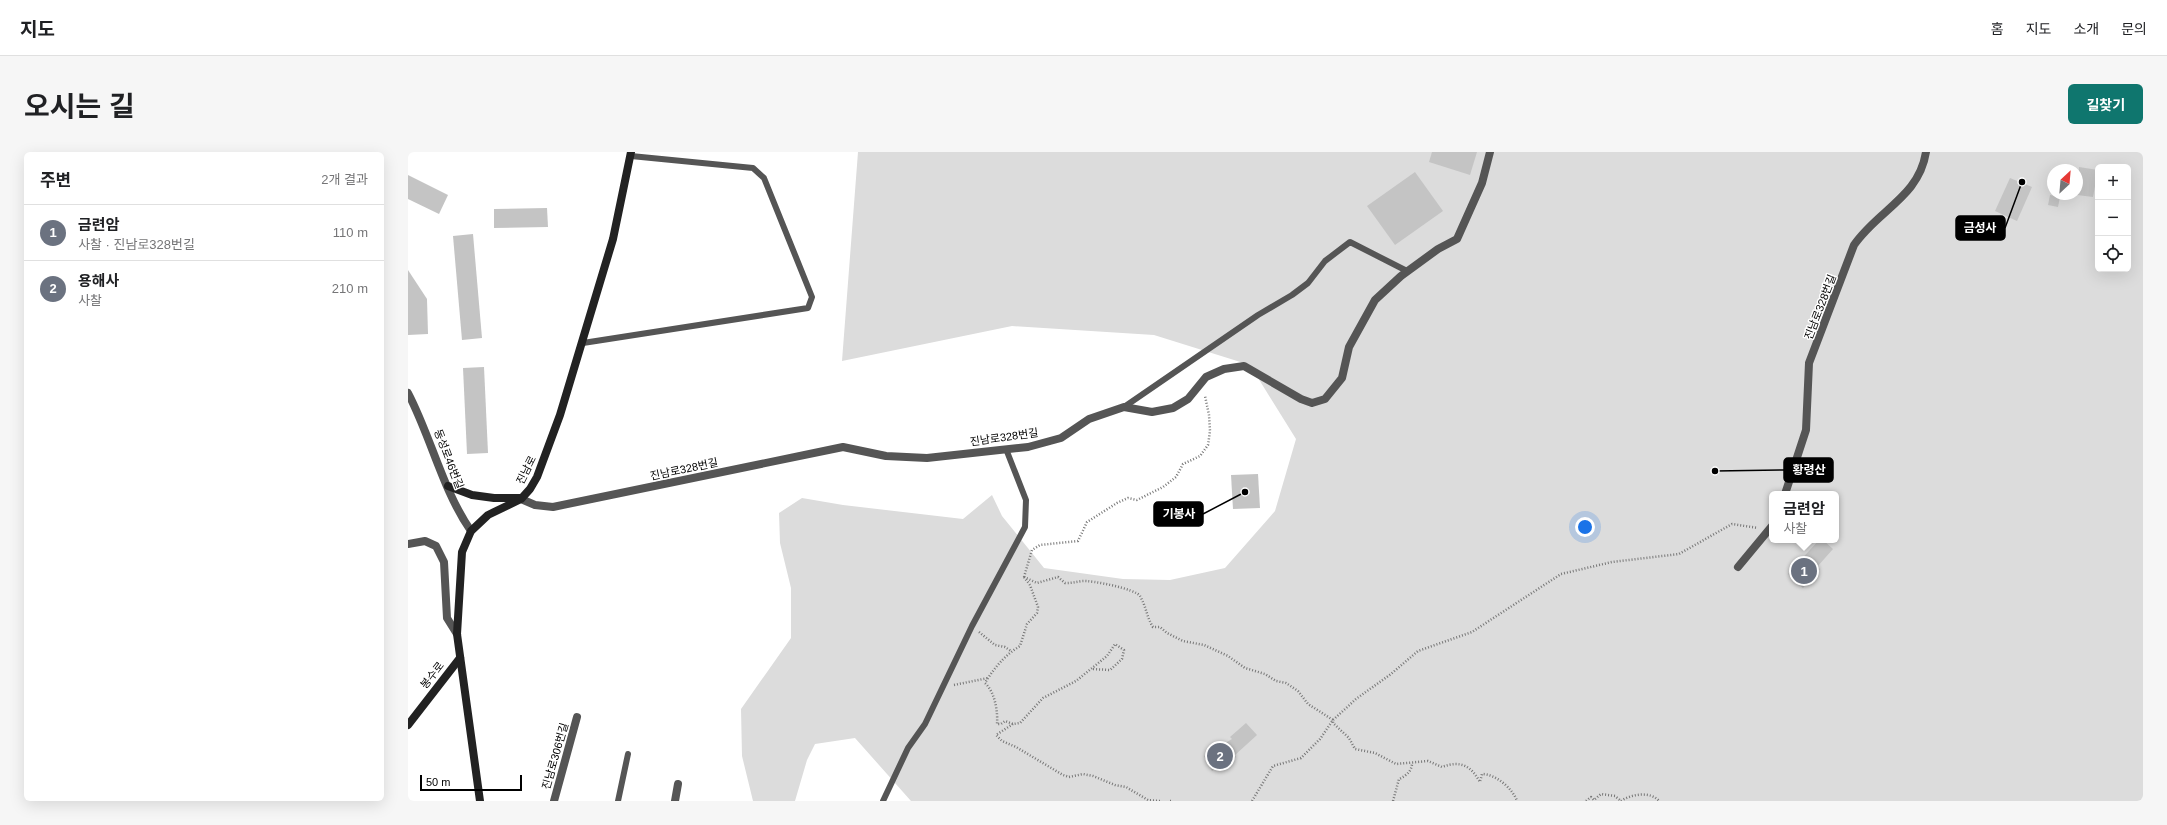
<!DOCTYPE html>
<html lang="ko">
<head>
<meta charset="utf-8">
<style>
  :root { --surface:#fff; --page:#f6f6f6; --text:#202124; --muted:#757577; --line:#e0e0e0; --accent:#0f766e }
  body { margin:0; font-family:Helvetica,"Noto Sans KR",sans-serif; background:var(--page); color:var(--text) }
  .controls { position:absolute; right:12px; top:12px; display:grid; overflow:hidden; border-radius:6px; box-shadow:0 4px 16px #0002 }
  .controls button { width:36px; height:36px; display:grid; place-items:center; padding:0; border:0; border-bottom:1px solid var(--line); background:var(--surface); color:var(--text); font:20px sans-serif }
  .compass { position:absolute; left:1639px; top:12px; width:36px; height:36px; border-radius:50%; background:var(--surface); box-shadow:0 4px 16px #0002; rotate:26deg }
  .scale { position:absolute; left:12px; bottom:10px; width:102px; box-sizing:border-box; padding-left:4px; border:2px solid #000; border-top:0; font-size:11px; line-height:14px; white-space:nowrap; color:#000; -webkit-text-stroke:3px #fff; paint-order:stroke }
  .you { position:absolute; left:1177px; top:375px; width:14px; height:14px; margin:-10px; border:3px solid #fff; border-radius:50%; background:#1a73e8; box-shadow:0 0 0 6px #1a73e833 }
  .badge { display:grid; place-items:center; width:26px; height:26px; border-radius:50%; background:var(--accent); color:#fff; font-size:13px; font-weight:700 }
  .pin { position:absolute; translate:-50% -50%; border:2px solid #fff; box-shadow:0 1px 4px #0006 }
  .popup { position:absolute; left:1361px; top:339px; width:70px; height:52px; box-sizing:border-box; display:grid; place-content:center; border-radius:6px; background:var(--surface); filter:drop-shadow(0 1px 3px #0005); font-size:13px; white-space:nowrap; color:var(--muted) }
  .popup b { font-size:15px; color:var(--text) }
  .popup::after { content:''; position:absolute; left:50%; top:100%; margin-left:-8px; border:8px solid transparent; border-top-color:var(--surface) }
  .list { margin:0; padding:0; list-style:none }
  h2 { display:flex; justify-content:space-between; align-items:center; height:52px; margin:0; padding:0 16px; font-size:17px }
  h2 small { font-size:13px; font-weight:400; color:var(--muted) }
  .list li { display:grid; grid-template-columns:26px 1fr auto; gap:12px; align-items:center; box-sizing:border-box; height:56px; padding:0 16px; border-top:1px solid var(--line) }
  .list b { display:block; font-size:15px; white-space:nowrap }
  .list p { margin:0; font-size:13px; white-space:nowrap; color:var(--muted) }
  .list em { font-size:13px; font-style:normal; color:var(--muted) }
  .icon { flex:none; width:22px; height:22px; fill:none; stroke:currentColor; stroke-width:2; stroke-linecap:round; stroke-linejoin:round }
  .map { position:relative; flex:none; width:1735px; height:649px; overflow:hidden; border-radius:6px }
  header { display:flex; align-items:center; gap:24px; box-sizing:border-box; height:56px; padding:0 20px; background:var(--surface); border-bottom:1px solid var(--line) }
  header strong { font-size:19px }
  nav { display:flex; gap:22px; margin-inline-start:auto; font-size:14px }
  .intro { display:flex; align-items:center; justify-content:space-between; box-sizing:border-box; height:96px; padding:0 24px }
  h1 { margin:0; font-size:28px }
  .button { padding:10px 18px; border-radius:6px; background:var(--accent); color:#fff; font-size:14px; font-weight:700 }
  main { display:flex; gap:24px; padding:0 24px }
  aside { flex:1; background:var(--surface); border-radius:6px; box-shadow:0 4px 16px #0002 }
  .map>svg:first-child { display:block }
  .green { fill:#dcdcdc; fill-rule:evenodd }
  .building { fill:#c4c4c4 }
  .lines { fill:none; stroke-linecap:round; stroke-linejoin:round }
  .path { stroke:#777; stroke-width:2.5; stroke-dasharray:1 2; stroke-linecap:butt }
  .lane { stroke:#555; stroke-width:6 }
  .street { stroke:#555; stroke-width:8 }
  .secondary { stroke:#222; stroke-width:8 }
  .labels { text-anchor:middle; stroke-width:3; stroke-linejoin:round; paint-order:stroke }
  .street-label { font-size:11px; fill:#000; stroke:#fff }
  .leader { fill:none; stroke:#000; stroke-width:1.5 }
  .callout-dot { fill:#000; stroke:#fff; stroke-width:1.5 }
  .callout { fill:#000; stroke:#000; stroke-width:1.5 }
  .callout-label { font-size:12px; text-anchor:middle; font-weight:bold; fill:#fff }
</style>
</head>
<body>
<header>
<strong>지도</strong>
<nav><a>홈</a><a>지도</a><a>소개</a><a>문의</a></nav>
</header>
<div class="intro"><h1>오시는 길</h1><a class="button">길찾기</a></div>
<main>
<aside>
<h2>주변<small>2개 결과</small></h2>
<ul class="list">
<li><span class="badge" style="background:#6b7280">1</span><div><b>금련암</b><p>사찰 · 진남로328번길</p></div><em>110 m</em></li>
<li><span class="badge" style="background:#6b7280">2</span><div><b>용해사</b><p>사찰</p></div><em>210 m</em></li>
</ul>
</aside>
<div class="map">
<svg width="1735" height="649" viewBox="0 0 1735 649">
  <rect width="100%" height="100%" fill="#fff"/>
  <path class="green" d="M450,0H1735V649H503L447,586L407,592L399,608L387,649H345L334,604L333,557L383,486V436L372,391L371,361L394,346L435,353L555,367L584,343L594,364L636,416L715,427L762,428L817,416L867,359L888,287L842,213L746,183L604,174L434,209ZM1690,15H1720V117H1690ZM1645,18H1669V42H1645ZM1364,342H1428V388H1364Z"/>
  <g class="building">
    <path d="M1024,0H1069L1062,23L1021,10Z"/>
    <path d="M1671,15L1690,18L1685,45L1669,43Z"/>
    <path d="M1007,20L1035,59L987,93L959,54Z"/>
    <path d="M0,23L40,43L31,62L0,47Z"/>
    <path d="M1602,26L1624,35L1609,69L1587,59Z"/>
    <path d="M1642,43L1652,45L1650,55L1640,53Z"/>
    <path d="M139,56L140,75L86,76V57Z"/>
    <path d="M65,82L74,186L54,188L45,84Z"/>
    <path d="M0,118L19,147L20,182L0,183Z"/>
    <path d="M76,215L80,301L59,302L55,216Z"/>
    <path d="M850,322L852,356L825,357L823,323Z"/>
    <path d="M1411,388H1415L1425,397L1409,415L1412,417L1395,436L1380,422Z"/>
    <path d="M838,571L849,583L827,603L828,605L804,619L796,604L824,587L822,585Z"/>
  </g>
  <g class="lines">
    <g class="path">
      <path d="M616,425L629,431L650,425L657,431C664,431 668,430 674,429C683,428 728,437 732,444C738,454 739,466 745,475H752L759,481L775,489L796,493L820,504L837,516L857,522L868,529L878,531L890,539L900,552L925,568V571L941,586L947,597L967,601L988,612L1020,609L1034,615C1053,608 1063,614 1072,630L1074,622C1088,622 1105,637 1109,649"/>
      <path d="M616,425L622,433L630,455L629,461L619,472L612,494C597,503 586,516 577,531C587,540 590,560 589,572H593L597,569L605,572L612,571L635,546L668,529L699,504L707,492L716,498L714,507L702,518L684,517"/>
      <path d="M616,425L624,398L632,393L670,389L679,370L709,351L720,346L729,348L755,335L768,325L775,312L792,304L800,293L802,279L801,263L797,244"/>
      <path d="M571,480L587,493L597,495L603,499"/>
      <path d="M546,533L580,526"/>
      <path d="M605,572L588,583L594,589L608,595L655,623L661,625L675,622L685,624L707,633L718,635L740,648L752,649"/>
      <path d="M762,649H763"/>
      <path d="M844,649L865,614L893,606L912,587L925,568L948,547L983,522L1010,499L1064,480L1153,422L1204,410L1271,402L1324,372L1350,376"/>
      <path d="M985,649L991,627C998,624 1004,619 1004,611"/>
      <path d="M1178,649L1183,645L1186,648L1193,642L1207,644L1213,649"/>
      <path d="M1213,649C1223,642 1243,639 1251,649"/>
    </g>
    <g class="lane">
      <path d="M175,191L400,156L404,145L356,26L345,16L223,4"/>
      <path d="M716,255L850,163L884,143L900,131L917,109L942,90L999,119"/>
      <path d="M210,649L220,602"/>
      <path d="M475,649L500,596L517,572L564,474L617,375L618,348L598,297"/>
    </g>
    <g class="street">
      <path d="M0,241C23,285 35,339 63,379"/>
      <path d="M1377,342L1398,278L1401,211L1446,93C1470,58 1511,45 1518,0"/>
      <path d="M113,347L127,353L145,355L435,295L478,304L519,306L620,295L653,286L681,267L716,255L744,260L765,256L780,247L798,225L816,217L836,214L893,247L904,251L917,247L934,226L941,195L967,148L993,124L1030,97L1049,87L1074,31L1082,0"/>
      <path d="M0,392L17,389L28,394L36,410L39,466L49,482"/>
      <path d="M1330,415L1364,374"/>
      <path d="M146,649L169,565"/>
      <path d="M267,649L270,632"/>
    </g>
    <g class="secondary">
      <path d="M40,334L64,343L86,346H112"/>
      <path d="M0,573L52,506"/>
      <path d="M72,649L49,482L54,400L63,379L80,363L113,347L122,337L129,325L152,263L205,87L223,0"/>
    </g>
  </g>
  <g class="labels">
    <g class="street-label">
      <text transform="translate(1412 155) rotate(-69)" y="4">진남로328번길</text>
      <text transform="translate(596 285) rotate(-8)" y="4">진남로328번길</text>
      <text transform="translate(41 307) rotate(69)" y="4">동성로46번길</text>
      <text transform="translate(276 317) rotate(-12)" y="4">진남로328번길</text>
      <text transform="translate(118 318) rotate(-63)" y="4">진남로</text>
      <text transform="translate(24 523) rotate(-52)" y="4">봉수로</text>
      <text transform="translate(147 604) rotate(-74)" y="4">진남로306번길</text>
    </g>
  </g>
  <path class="leader" d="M1614 30L1597 76M1307 319L1376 318M837 340L795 362"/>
  <g class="callout-dot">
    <circle cx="1614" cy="30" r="4"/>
    <circle cx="1307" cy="319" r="4"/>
    <circle cx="837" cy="340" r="4"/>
  </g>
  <g class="callout">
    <rect x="1548" y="64" width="49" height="24" rx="4"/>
    <rect x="1376" y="306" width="49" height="24" rx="4"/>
    <rect x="746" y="350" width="49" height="24" rx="4"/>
  </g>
  <g class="callout-label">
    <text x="1572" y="80">금성사</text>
    <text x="1401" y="322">황령산</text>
    <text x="771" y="366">기봉사</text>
  </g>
</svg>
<div class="controls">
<button>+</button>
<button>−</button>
<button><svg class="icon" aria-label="locate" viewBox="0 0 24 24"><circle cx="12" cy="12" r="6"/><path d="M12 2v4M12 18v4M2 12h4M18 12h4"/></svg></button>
</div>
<svg class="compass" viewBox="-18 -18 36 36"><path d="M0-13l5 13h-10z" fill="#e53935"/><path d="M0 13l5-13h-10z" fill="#757577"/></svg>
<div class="scale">50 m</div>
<div class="you"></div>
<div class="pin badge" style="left:1396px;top:419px;background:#6b7280">1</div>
<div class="popup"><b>금련암</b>사찰</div>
<div class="pin badge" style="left:812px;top:604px;background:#6b7280">2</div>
</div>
</main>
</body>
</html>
